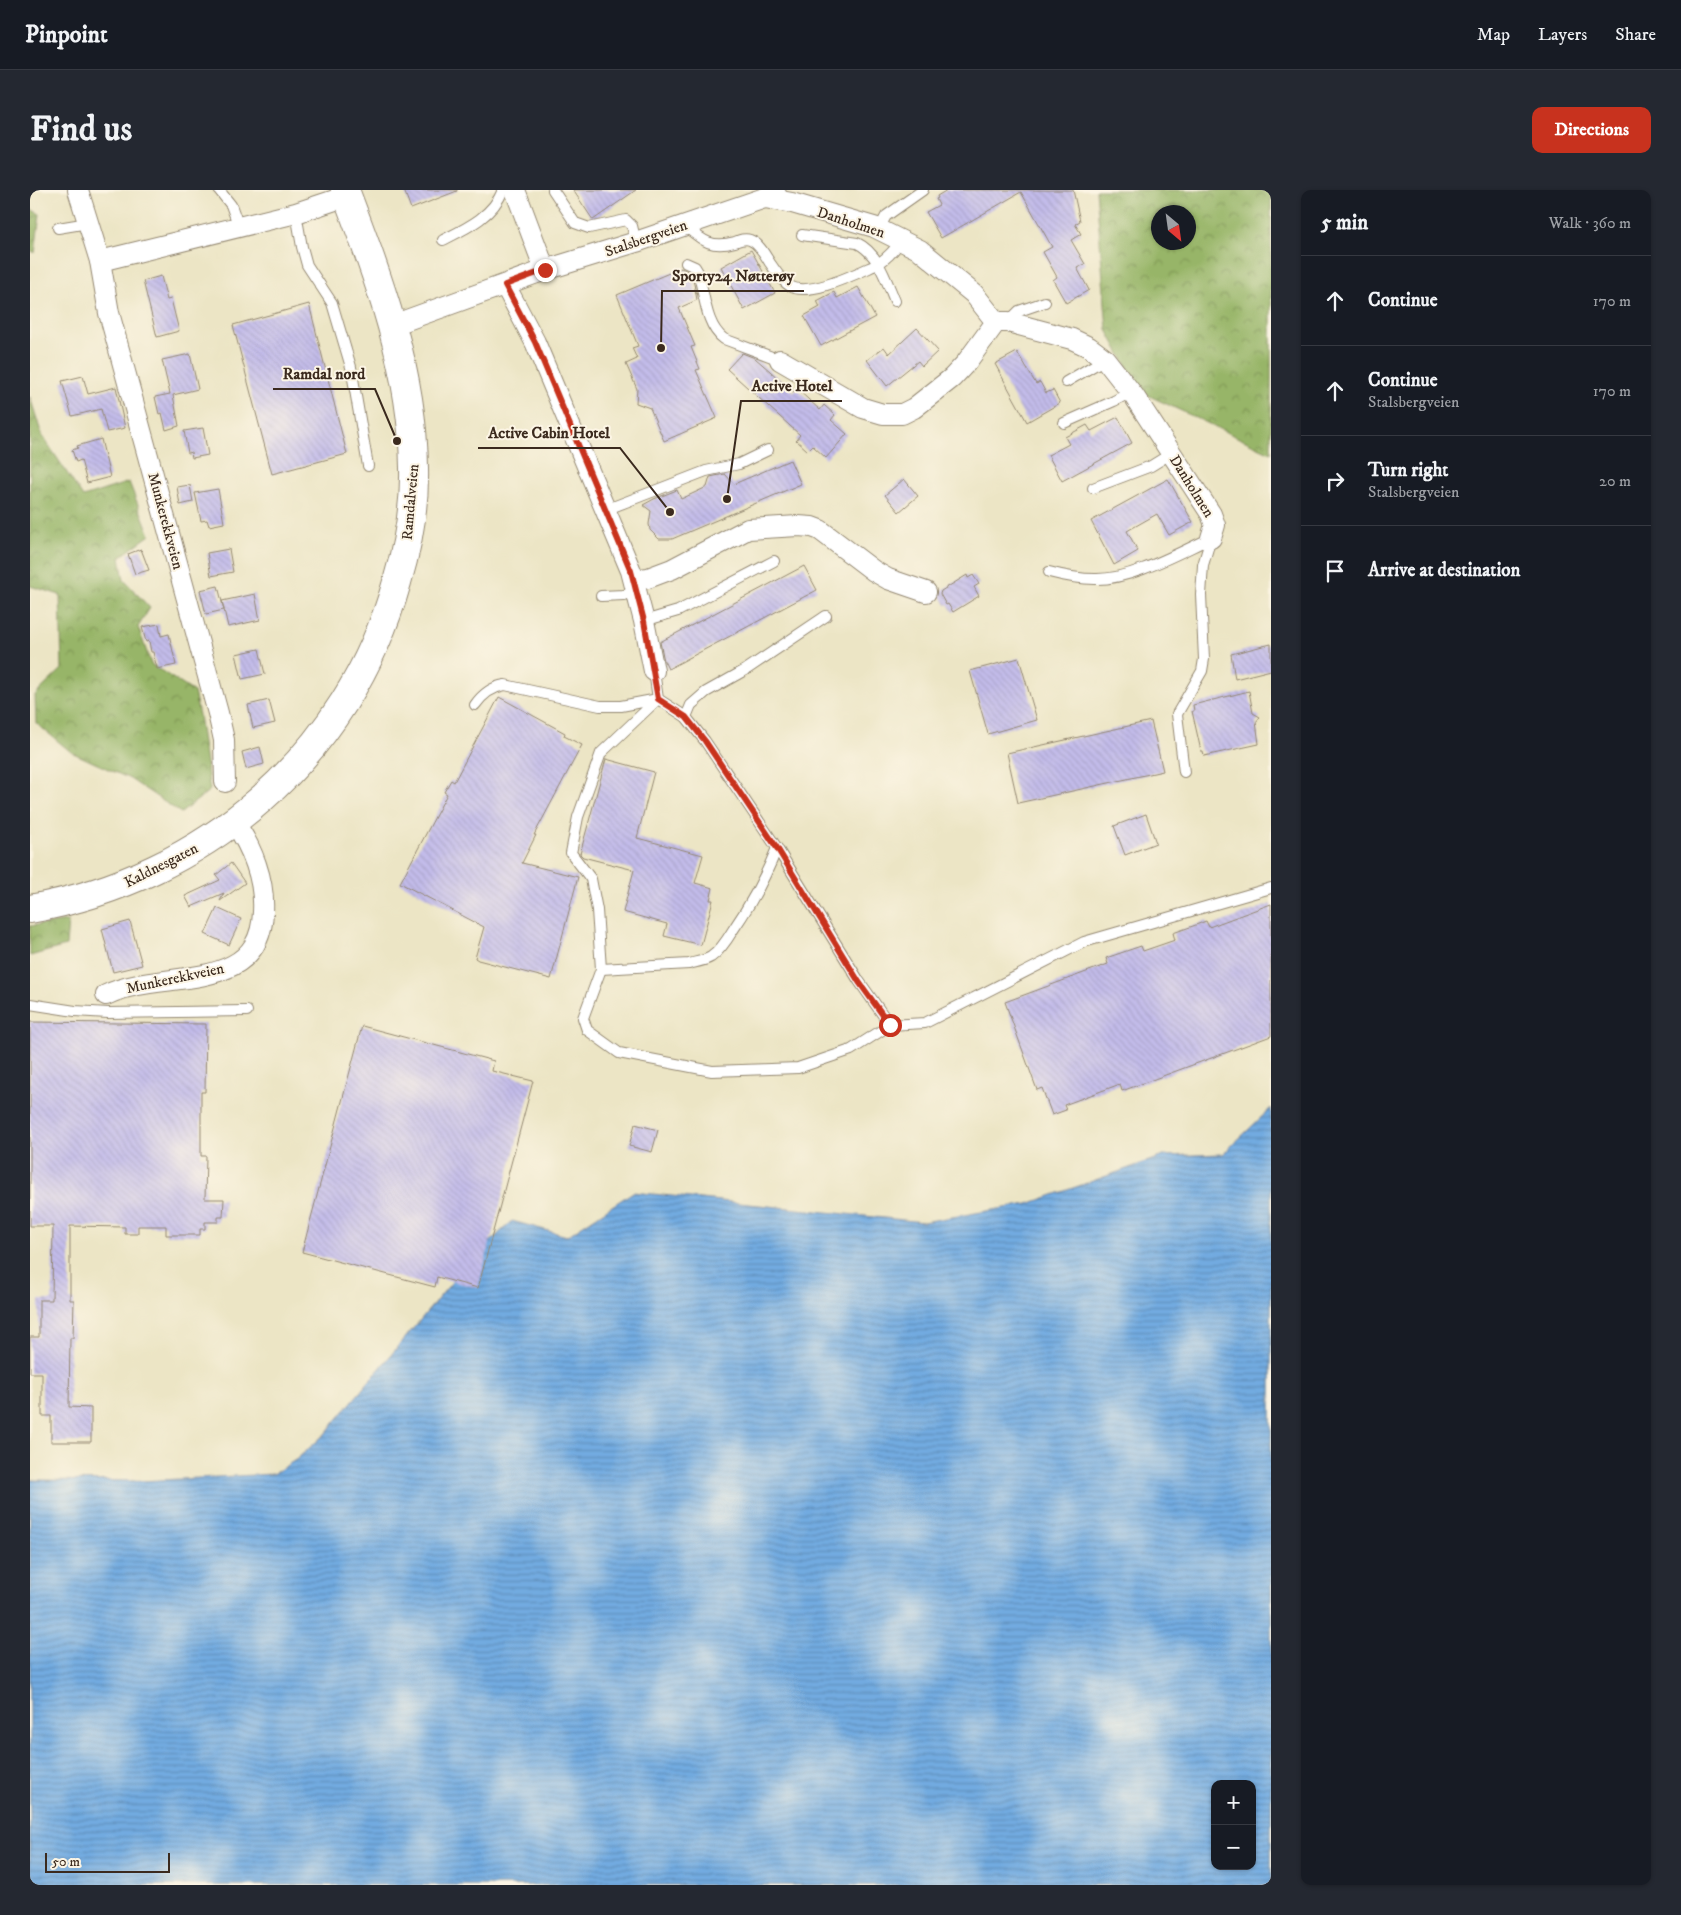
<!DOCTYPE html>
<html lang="en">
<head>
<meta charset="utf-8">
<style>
  :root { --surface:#171b24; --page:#242831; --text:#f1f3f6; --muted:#9ea1a6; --line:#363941; --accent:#c8321e }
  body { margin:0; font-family:"IM FELL DW Pica",serif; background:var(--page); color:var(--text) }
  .controls { position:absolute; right:15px; bottom:15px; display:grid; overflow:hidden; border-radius:10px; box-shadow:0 1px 4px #0004 }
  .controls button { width:45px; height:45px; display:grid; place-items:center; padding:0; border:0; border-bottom:1px solid var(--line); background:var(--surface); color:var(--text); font:25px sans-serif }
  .compass { position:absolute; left:1121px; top:15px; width:45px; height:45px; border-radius:50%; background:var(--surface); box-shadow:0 1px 4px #0004; rotate:151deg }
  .scale { position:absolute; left:15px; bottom:12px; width:125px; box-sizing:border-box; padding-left:5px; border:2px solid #3b2a1e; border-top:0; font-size:14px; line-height:18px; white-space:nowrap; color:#3b2a1e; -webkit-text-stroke:4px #fcf5e5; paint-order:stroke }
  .stop { position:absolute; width:15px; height:15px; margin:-11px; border:4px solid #c8321e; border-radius:50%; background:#fff }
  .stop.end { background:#c8321e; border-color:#fff; box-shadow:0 1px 5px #0008 }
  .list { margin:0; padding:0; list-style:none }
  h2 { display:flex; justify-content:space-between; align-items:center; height:65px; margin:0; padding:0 20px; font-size:21px }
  h2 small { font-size:16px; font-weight:400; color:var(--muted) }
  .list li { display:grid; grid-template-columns:32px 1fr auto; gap:15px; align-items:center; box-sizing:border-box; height:90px; padding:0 20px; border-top:1px solid var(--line) }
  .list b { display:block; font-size:19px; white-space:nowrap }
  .list p { margin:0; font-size:16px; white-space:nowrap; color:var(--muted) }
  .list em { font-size:16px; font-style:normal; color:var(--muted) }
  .icon { flex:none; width:28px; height:28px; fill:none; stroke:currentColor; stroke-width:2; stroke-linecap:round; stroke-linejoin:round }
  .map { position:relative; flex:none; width:1241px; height:1695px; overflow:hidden; border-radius:10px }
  header { display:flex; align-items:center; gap:30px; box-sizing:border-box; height:70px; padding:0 25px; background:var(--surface); border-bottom:1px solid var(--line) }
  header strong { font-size:24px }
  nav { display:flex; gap:28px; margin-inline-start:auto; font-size:18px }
  .intro { display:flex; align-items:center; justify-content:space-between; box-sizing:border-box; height:120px; padding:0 30px }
  h1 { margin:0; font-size:35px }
  .button { padding:12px 22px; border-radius:10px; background:var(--accent); color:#fff; font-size:18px; font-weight:700 }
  main { display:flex; gap:30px; padding:0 30px }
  aside { flex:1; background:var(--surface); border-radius:10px; box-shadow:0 1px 4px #0004 }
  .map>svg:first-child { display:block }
  .forest { fill:url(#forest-crowns); stroke:#697042; fill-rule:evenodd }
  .water { fill:url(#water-rules); stroke:#566a80; fill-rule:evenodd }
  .building { fill:url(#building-back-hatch) }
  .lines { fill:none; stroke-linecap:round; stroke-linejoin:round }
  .service-casing { stroke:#948872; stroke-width:12 }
  .minor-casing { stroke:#948872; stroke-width:22 }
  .secondary-casing { stroke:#948872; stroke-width:30 }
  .service { stroke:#fff; stroke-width:10 }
  .minor { stroke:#fff; stroke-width:20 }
  .secondary { stroke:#fff; stroke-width:28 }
  .route { stroke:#c8321e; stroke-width:6 }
  .labels { text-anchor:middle; stroke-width:4; stroke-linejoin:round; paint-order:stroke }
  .street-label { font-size:15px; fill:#3b2a1e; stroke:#fcf5e5 }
  .leader { fill:none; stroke:#3b2a1e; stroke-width:2 }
  .callout-dot { fill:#3b2a1e; stroke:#fcf5e5; stroke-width:2 }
  .callout-label { font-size:16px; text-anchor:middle; font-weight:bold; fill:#3b2a1e; stroke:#fcf5e5; stroke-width:4; stroke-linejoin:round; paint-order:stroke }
</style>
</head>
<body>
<header>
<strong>Pinpoint</strong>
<nav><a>Map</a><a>Layers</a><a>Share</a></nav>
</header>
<div class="intro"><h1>Find us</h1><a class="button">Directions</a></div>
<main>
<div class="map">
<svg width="1241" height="1695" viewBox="0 0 1241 1695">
  <defs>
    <pattern id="forest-crowns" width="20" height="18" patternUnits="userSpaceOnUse" patternTransform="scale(1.25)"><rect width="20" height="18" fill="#97b567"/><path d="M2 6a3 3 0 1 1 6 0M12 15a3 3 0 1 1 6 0" fill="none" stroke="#7c9354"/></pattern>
    <pattern id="water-rules" width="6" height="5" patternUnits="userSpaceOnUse" patternTransform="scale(1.25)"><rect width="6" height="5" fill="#72abe1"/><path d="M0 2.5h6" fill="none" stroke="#5f8bb6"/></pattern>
    <pattern id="building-back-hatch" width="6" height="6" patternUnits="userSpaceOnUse" patternTransform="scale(1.25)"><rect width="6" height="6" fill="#c3bcea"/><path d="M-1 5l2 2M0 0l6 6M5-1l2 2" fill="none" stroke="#a8a2c8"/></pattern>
  </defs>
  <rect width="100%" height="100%" fill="#fcf5e5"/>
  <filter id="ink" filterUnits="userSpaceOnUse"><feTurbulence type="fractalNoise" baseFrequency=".02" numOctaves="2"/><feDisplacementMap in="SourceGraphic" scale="10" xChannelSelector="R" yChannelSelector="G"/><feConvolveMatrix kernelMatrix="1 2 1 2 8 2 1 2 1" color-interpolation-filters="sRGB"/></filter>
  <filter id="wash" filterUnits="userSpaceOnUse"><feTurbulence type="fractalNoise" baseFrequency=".0096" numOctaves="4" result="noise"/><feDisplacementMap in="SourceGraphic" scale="20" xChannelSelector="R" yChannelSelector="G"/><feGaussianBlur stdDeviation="1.12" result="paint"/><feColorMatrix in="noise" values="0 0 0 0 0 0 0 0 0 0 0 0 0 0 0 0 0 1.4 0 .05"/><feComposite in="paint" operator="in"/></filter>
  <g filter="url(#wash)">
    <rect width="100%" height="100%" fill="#ece5c5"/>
    <g class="forest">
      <path d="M1066,0H1241V263L1111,202L1077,140ZM1128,22H1158V52H1128Z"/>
      <path d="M0,19L10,24L5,63L0,60Z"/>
      <path d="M0,207L12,245L53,307L99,292L120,345L90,367L94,390L120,418L108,437L121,474L164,502L169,525L180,600L151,623L100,589L41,562L6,533L5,505L32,479L30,405L0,396Z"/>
      <path d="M38,731L36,756L0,766V736Z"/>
    </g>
    <path class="water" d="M1241,918V1695H0V1290L111,1291L243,1284L267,1269L295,1244L437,1074L482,1031L537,1046L603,1002L893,1032L998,1014L1133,966L1193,964ZM1185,1594H1222V1676H1185Z"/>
    <g id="blocks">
      <g class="building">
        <path d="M374,0H427V1L381,19Z"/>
        <path d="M543,0H606L563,30Z"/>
        <path d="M917,0H1043L1050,31L1045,34L1051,44L1041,50L1055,74L1047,78L1059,100L1036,113L1023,90L1027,87L1013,62L1022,57L991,2L911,48L896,22L909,15L906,9L908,8L907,6Z"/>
        <path d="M721,60L745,103L714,120L691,77Z"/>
        <path d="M651,78L659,82L664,94L667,110L649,118L665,156L661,157L670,179L666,180L687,228L634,251L620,218L606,213L607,199L596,174L607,169L602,158L608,156L587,105Z"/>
        <path d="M131,86L137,110L141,109L149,141L127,147L113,91Z"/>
        <path d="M828,97L845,127L791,156L774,126L790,117L787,111L804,102L807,108Z"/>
        <path d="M279,114L317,264L242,284L203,135Z"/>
        <path d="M887,138L908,161L892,176L888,171L857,196L837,170L854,157L859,164Z"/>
        <path d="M987,162L1006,194L1010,192L1016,203L1023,200L1030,213L997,232L965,174Z"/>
        <path d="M712,163L725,168L764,202L767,199L790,220L794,215L805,225L801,230L817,244L796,268L783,256L778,261L766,250L770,245L697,179Z"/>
        <path d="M160,164L168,199L143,205L149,236L136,240L132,223L129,224L125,207L140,204L132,170Z"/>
        <path d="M53,186L58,204L86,197L95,238L77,242L71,219L42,226L32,191Z"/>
        <path d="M1088,227L1102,253L1032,291L1018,265L1039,254L1035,247L1057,235L1061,241Z"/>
        <path d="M173,238L178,265L162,268L161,262L158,263L154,241Z"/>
        <path d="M71,249L80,287L57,293L51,270L46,272L42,260L48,258L47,256Z"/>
        <path d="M760,270L771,294L642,349H629L620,340L619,334L621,321L613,315L624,309L647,300L651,309L677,297L680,287L695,284L704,294Z"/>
        <path d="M874,289L888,306L869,322L855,305Z"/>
        <path d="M1138,289L1163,332L1139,345L1127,324L1097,341L1108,361L1084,375L1061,331Z"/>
        <path d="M160,295L163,312L150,315L147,297Z"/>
        <path d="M188,299L194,333L179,336L177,330L171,331L165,303Z"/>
        <path d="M111,359L119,380L105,384L98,364Z"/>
        <path d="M199,359L203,382L181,386L177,363Z"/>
        <path d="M774,376L787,400L638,479L634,471L630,452Z"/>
        <path d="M937,385L938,388L943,385L949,394L944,397L949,406L923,422L918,414L916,415L910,404L911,401Z"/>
        <path d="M188,396L194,420L176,424L170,400Z"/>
        <path d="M225,404L230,430L198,437L192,411Z"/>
        <path d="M129,434L131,446L139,444L146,475L127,479L123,462H121L119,451L116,452L112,437Z"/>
        <path d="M1241,454V480L1205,489L1201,464Z"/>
        <path d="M229,459L235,484L212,489L206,464Z"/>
        <path d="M989,468L1007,530L958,544L940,481Z"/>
        <path d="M1219,501L1223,523L1230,527L1226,532L1229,554L1174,566L1173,561H1171L1162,521H1164L1163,515Z"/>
        <path d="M469,507L535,543L534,546L552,555L504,645H506L492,673L548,687L521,789L448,770L445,768L454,737L370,693L417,604L414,602L421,590L424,592Z"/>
        <path d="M239,510L245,533L223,538L218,515Z"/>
        <path d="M1121,531L1133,581L988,613L977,563Z"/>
        <path d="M230,557L234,574L216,579L212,562Z"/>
        <path d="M576,569L624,582L607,648L673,665L665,693L683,698L680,710H683L671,755L634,746L637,734L593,722L604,680L553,667L550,664Z"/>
        <path d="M1116,624L1126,653L1095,665L1084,636Z"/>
        <path d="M201,673L215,693L190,711L194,703L161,717L155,706L190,690L186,685Z"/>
        <path d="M1241,714V846L1092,901L1090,894L1034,915L1036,920L1022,925L1012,898L1007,900L975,812L1078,774L1076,768L1111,756L1113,761L1145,750L1143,743L1163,736L1176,731L1179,737Z"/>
        <path d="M187,718L211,729L199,755L175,744Z"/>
        <path d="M100,731L112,775L83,782L72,739Z"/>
        <path d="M0,832L176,834L175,902H171V966H176L175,1009H194L193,1027H188V1032H175V1039H170V1045H136V1036H108V1044H95V1037L40,1036V1110H44L43,1148H40L39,1217L61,1218V1252H21V1226H12V1183H0V1147H9V1110H22L23,1036H0Z"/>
        <path d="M332,836L464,871L462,881L503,891L448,1098L407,1087L405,1097L272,1062Z"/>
        <path d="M605,934L628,940L622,962L599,956Z"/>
      </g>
    </g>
  </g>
  <g filter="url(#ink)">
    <use href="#blocks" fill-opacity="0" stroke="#948872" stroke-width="1"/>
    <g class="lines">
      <g class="service-casing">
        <g id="service">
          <path d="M189,0L201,15L209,37"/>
          <path d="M523,0L545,33L559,38L596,30L602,36L606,52"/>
          <path d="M266,23L272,57L277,75L302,113L321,177L338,276"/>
          <path d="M654,35C672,50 680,59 705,52C710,50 715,48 720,50C729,53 735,65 740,73C746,81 751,91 760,96C779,108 829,82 848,74C858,67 865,60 871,50"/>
          <path d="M28,38L58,33"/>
          <path d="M849,39L856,26L893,0"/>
          <path d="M772,45L827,53C848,63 856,90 865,111"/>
          <path d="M413,50C437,38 463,26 473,0"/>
          <path d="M656,73L665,77L668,82C675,104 675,135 694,149L750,170"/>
          <path d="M978,132L989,121L1015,112"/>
          <path d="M1036,192L1075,169"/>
          <path d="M1034,233L1084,211L1101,202"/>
          <path d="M1063,298L1121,276L1142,263"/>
          <path d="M575,320L676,281L709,274L738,260"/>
          <path d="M1019,382C1034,386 1049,389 1065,389C1101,390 1148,363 1181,348"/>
          <path d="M571,406L594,405L607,401"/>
          <path d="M614,431L648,421L744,371"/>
          <path d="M624,481L628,509L656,527L675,551L747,658L829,791L860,835L895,833L1054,752L1241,698"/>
          <path d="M445,515C452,505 462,497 475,495L570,516H591L628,509L571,563L548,627L541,663L561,689L567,720L571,779L553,828L557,840L589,863L682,881L768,878L821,860L860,835"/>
          <path d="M656,527L661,515L676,502L717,479L796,426"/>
          <path d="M1154,582L1147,524L1172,481L1174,469L1171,405L1173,375L1181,348"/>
          <path d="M571,779L659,774C666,772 674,771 681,767C690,761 697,750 703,740C721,714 735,688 747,658"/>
          <path d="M0,814L45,821L78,823L217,821"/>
        </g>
      </g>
      <g class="minor-casing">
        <g id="minor">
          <path d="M48,0L70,71L79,123L188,523L194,550L195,592"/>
          <path d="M485,0L515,80"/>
          <path d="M735,8L762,13L844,37L890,60L944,104L966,132L936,173L922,188L884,218L872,224H853L833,218L750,170"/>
          <path d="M70,71L266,23L317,6"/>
          <path d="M475,95L505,152L601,381L614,431L624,481"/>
          <path d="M966,132H978L1042,149L1059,157L1075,169L1104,206L1181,324L1185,335L1181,348"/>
          <path d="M363,135L515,80L606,52L746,4"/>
          <path d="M604,390L618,388L642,379L718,339L768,336L782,337L790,340L844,381L858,389L896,402"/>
          <path d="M76,805C129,778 230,807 233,722C235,690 222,657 204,632"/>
        </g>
      </g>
      <g class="secondary-casing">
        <path id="secondary" d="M0,719C176,688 319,565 367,392C378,355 385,316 384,278C383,180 349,90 315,0"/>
      </g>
      <use href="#service" class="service"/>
      <use href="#minor" class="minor"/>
      <use href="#secondary" class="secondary"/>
    </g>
  </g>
  <g class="lines" filter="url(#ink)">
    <path class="route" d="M515,80L475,95L505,152L601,381L614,431L628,509L656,527L675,551L747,658L829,792L860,835"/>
  </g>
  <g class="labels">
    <g class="street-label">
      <text transform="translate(821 32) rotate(18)" y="5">Danholmen</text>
      <text transform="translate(616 48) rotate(-19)" y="5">Stalsbergveien</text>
      <text transform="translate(1162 296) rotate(58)" y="5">Danholmen</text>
      <text transform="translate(380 312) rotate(-85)" y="5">Ramdalveien</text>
      <text transform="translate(136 331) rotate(75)" y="5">Munkerekkveien</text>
      <text transform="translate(131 675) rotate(-27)" y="5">Kaldnesgaten</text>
      <text transform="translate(145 788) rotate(-12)" y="5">Munkerekkveien</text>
    </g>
  </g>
  <path class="leader" d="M631 158L632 101H774M367 251L345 199H243M697 309L711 211H812M640 322L590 258H448"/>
  <g class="callout-dot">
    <circle cx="631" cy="158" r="5"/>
    <circle cx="367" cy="251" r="5"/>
    <circle cx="697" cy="309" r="5"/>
    <circle cx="640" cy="322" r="5"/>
  </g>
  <g class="callout-label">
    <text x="703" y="91">Sporty24 Nøtterøy</text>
    <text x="294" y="189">Ramdal nord</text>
    <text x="762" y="201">Active Hotel</text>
    <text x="519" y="248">Active Cabin Hotel</text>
  </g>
</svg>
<div class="controls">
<button>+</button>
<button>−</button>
</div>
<svg class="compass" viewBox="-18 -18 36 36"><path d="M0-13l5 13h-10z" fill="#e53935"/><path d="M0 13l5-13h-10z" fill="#9ea1a6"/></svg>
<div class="scale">50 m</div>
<div class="stop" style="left:860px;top:835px"></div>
<div class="stop end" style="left:515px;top:80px"></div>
</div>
<aside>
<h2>5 min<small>Walk · 360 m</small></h2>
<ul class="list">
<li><svg class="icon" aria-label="ahead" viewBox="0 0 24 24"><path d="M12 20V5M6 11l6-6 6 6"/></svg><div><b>Continue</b></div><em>170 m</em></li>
<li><svg class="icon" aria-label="ahead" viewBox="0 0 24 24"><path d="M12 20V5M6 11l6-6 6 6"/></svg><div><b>Continue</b><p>Stalsbergveien</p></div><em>170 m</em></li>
<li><svg class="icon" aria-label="right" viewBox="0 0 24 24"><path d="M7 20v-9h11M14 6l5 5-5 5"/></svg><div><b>Turn right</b><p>Stalsbergveien</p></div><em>20 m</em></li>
<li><svg class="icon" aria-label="arrive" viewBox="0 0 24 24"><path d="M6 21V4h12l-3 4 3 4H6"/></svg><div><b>Arrive at destination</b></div></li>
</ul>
</aside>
</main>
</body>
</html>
